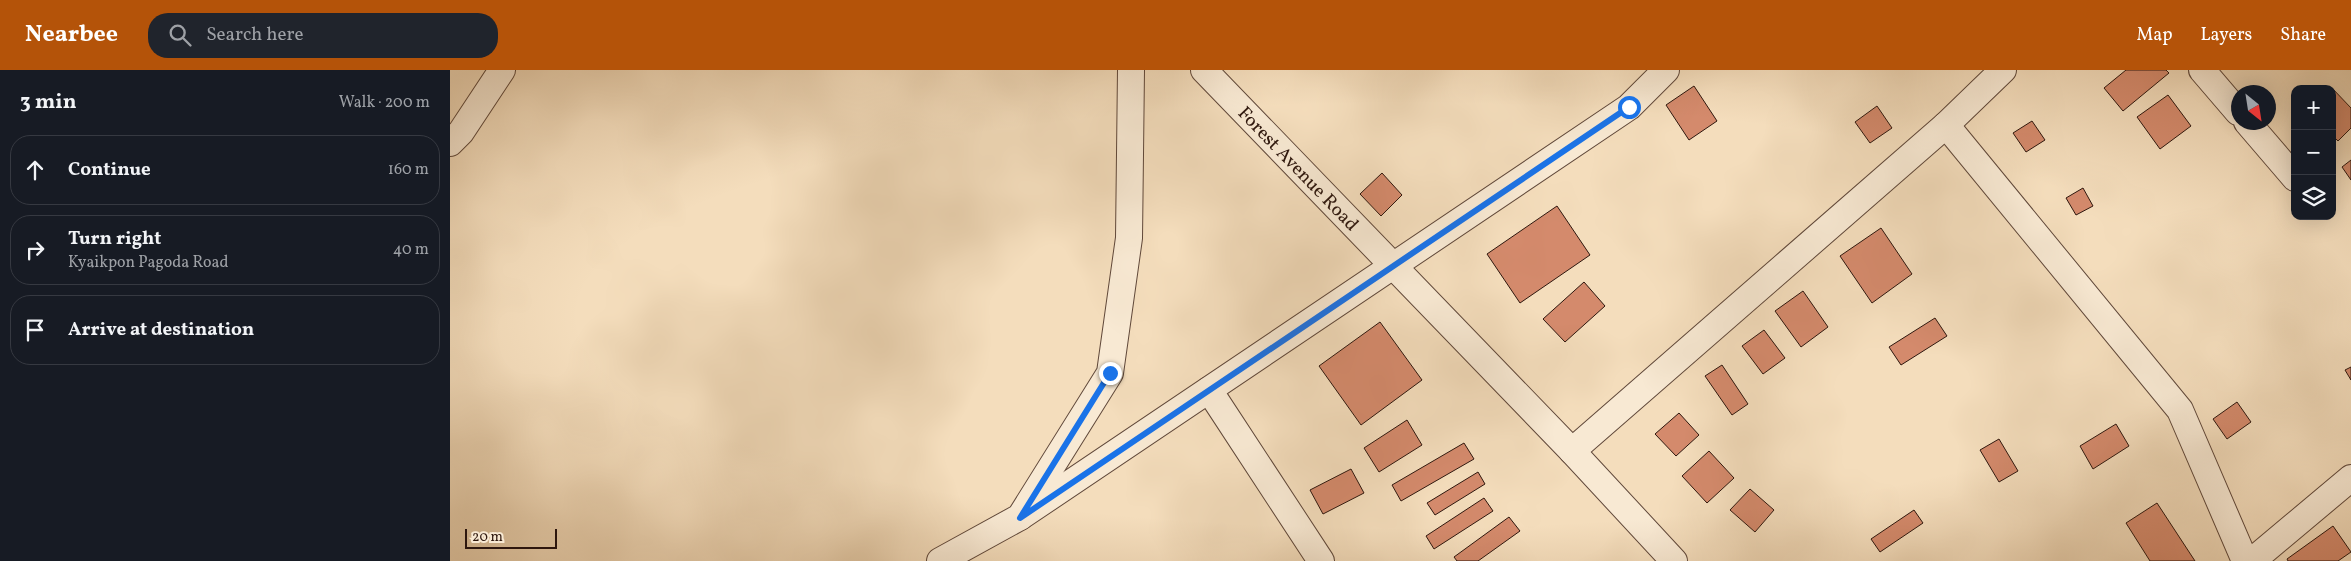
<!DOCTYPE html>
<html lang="en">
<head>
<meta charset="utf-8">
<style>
  :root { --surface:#171b24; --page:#20242c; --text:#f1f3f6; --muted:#9ea1a6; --line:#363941; --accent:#b45309 }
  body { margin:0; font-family:Vollkorn,serif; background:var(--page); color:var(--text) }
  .controls { position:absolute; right:15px; top:15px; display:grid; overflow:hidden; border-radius:10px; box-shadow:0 5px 20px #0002 }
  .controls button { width:45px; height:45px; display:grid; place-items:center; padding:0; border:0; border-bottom:1px solid var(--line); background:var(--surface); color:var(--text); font:25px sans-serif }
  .compass { position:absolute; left:1781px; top:15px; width:45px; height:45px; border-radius:50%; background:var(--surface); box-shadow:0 5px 20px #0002; rotate:150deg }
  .scale { position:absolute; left:15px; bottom:12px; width:92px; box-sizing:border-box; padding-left:5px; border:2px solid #2e170e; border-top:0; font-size:14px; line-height:18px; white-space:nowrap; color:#2e170e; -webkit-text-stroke:4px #f8e9d3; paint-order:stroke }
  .stop { position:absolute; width:15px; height:15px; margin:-11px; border:4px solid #1a73e8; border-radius:50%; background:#fff }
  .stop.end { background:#1a73e8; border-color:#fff; box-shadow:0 1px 5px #0008 }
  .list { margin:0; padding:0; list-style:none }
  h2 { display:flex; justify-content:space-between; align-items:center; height:65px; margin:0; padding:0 20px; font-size:21px }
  h2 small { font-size:16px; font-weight:400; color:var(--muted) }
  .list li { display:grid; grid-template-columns:32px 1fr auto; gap:15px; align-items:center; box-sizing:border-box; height:70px; margin:0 10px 10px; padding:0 10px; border:1px solid var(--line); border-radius:20px }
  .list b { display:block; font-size:19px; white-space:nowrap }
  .list p { margin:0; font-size:16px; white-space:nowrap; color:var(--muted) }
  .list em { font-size:16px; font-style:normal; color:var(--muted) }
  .icon { flex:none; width:28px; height:28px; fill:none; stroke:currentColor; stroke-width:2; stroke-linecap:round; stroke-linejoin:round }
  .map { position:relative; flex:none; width:1901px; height:491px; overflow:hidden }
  header { display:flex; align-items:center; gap:30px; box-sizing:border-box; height:70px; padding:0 25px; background:var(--accent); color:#fff }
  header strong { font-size:24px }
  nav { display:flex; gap:28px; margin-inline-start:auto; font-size:18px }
  .search { width:350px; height:45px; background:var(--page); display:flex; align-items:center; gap:12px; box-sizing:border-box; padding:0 18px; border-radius:20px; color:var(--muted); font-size:19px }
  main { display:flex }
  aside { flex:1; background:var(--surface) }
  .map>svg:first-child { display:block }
  .building { fill:#d48a6c; stroke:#2e170e }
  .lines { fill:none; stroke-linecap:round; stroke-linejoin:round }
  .minor-casing { stroke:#60483a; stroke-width:28 }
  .minor { stroke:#f8e9d3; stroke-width:26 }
  .route { stroke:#1a73e8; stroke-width:6 }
  .labels { text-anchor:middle; stroke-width:4; stroke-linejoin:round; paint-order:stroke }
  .street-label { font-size:19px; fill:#2e170e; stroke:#f8e9d3 }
</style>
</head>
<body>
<header>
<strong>Nearbee</strong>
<div class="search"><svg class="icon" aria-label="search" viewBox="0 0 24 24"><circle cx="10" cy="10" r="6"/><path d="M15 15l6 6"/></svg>Search here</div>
<nav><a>Map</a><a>Layers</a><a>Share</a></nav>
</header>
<main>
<aside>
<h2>3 min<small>Walk · 200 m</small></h2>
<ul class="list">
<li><svg class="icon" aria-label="ahead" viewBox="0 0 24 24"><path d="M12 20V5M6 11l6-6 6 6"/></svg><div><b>Continue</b></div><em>160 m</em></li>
<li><svg class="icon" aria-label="right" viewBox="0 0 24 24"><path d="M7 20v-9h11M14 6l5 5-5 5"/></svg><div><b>Turn right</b><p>Kyaikpon Pagoda Road</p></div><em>40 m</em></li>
<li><svg class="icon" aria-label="arrive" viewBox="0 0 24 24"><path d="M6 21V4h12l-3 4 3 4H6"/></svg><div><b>Arrive at destination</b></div></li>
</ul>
</aside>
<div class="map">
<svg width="1901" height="491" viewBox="0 0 1901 491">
  <rect width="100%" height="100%" fill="#f4ddbc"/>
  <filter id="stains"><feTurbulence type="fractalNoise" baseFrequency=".004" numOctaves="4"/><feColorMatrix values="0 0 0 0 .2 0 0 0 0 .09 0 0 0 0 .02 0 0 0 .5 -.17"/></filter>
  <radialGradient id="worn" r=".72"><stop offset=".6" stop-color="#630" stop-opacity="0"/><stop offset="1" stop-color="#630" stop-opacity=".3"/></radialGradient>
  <g class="building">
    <path d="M1676,0H1716L1719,3L1673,41L1654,18Z"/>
    <path d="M1244,16L1267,51L1239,70L1216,35Z"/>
    <path d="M1882,18L1901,38V58L1888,71L1882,65Z"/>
    <path d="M1718,25L1741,56L1710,79L1687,47Z"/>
    <path d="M1427,36L1442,58L1420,73L1405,52Z"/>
    <path d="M1582,51L1595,70L1576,82L1563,63Z"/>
    <path d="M1901,90V110L1892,97Z"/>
    <path d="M932,103L952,125L931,146L910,124Z"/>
    <path d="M1633,118L1643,136L1626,145L1616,128Z"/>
    <path d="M1107,136L1140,185L1070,233L1037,184Z"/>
    <path d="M1431,158L1462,204L1422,233L1390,186Z"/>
    <path d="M1134,212L1155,236L1115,272L1093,249Z"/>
    <path d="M1353,221L1378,257L1351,277L1325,241Z"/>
    <path d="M1485,248L1497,266L1451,295L1439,277Z"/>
    <path d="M930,252L972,310L911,355L869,296Z"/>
    <path d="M1314,260L1335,288L1313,304L1292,276Z"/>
    <path d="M1272,295L1298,334L1282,345L1255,306Z"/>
    <path d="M1901,297V310L1895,300Z"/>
    <path d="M1787,332L1801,352L1777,369L1763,349Z"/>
    <path d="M1229,343L1249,365L1226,386L1205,364Z"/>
    <path d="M957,350L972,375L929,402L914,378Z"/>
    <path d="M1666,354L1679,376L1643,399L1630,376Z"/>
    <path d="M1549,369L1568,401L1549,412L1530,380Z"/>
    <path d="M1014,373L1024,389L951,431L942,415Z"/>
    <path d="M1259,381L1284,408L1257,433L1232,406Z"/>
    <path d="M901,399L914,423L873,444L860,420Z"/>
    <path d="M1028,402L1035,414L985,445L977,433Z"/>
    <path d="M1300,419L1324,440L1305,462L1280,440Z"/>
    <path d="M1034,428L1043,441L984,479L976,466Z"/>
    <path d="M1707,433L1745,491H1700L1676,453Z"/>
    <path d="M1464,440L1473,453L1430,482L1421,469Z"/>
    <path d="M1059,447L1070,461L1028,491H1007L1004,487Z"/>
    <path d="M1883,456L1901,482L1888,491H1838L1837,489Z"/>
  </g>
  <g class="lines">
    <g class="minor-casing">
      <g id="minor">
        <path d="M754,0L1122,381L1224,491"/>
        <path d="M1752,0L1788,42"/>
        <path d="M1797,52L1845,108"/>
        <path d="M1496,55L1730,340L1795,491"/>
        <path d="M0,73L11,62L52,0"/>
        <path d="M759,320L871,491"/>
        <path d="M1122,381L1496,55L1553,0"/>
        <path d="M570,447L1179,37L1216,0"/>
        <path d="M490,491L570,447L660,303L679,168L681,0"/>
        <path d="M1802,491L1901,408"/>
      </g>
    </g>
    <use href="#minor" class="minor"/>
  </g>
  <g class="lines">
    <path class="route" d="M660,303L570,448L1179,37"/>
  </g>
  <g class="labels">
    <g class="street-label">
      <text transform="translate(849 98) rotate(46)" y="7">Forest Avenue Road</text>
    </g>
  </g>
  <rect width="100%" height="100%" filter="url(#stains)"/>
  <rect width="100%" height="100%" fill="url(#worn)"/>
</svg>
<div class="controls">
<button>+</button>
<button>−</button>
<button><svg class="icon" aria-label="layers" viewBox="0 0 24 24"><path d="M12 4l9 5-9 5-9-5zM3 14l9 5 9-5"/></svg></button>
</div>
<svg class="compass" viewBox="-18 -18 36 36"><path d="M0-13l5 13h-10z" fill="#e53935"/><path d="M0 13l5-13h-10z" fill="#9ea1a6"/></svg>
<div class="scale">20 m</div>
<div class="stop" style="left:1179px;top:37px"></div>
<div class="stop end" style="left:660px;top:303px"></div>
</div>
</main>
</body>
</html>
